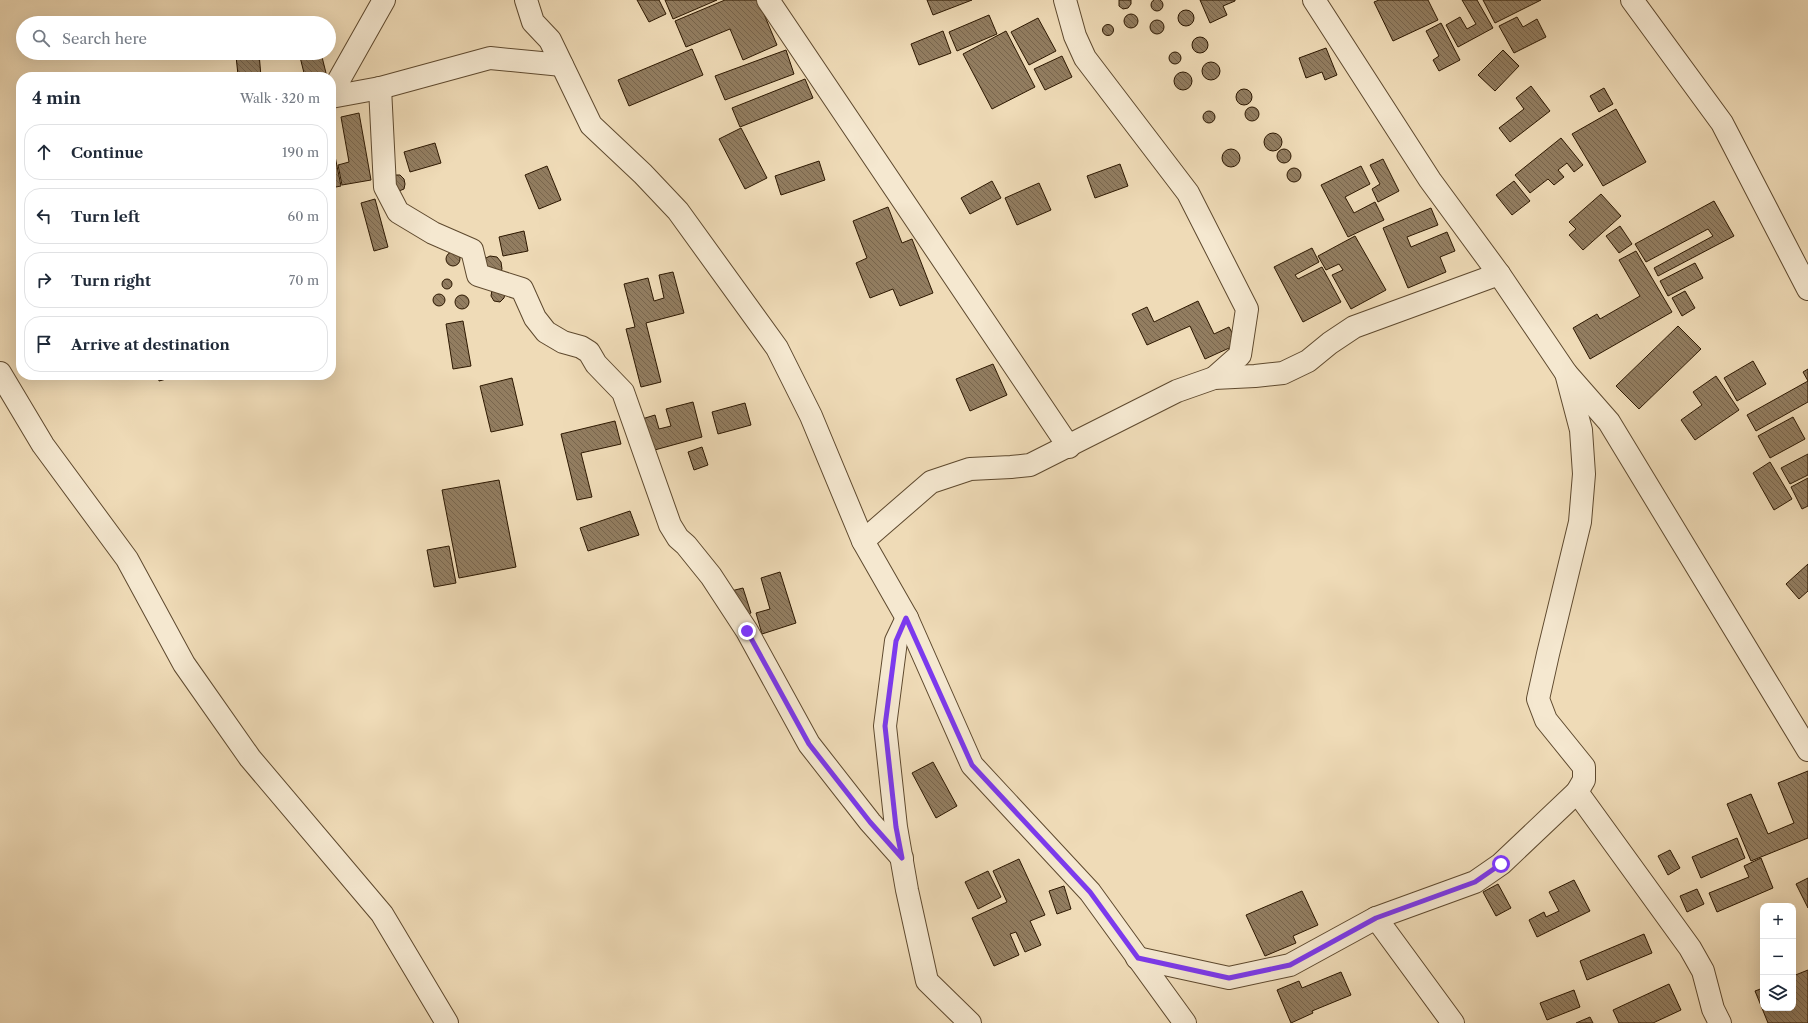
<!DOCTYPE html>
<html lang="en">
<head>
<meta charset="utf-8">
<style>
  :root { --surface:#fff; --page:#f6f6f7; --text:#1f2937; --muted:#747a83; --line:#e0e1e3 }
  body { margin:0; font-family:"Libre Caslon Text",serif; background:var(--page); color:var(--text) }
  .controls { position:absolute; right:12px; bottom:12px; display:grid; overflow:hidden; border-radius:8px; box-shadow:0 4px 16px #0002 }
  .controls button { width:36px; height:36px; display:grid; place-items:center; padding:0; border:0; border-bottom:1px solid var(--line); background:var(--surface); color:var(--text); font:20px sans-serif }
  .stop { position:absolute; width:12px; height:12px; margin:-9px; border:3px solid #7c3aed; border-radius:50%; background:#fff }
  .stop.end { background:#7c3aed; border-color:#fff; box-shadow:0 1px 4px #0008 }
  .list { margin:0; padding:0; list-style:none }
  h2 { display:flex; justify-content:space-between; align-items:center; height:52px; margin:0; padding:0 16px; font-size:17px }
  h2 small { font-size:13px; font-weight:400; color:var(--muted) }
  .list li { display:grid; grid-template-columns:26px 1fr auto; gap:12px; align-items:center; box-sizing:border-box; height:56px; margin:0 8px 8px; padding:0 8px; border:1px solid var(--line); border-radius:16px }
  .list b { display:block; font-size:15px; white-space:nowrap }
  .list em { font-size:13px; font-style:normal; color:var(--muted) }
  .icon { flex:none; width:22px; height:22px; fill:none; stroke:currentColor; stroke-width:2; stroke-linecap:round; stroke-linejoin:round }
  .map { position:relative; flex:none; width:1808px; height:1023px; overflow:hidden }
  .search { position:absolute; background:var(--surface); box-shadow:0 4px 16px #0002; left:16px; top:16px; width:320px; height:44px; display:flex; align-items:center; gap:10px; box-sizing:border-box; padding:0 14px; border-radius:22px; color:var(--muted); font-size:15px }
  .panel { position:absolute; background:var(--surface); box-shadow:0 4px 16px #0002; left:16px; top:72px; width:320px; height:308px; border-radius:16px }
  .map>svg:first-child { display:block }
  .building { fill:url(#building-back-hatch); stroke:#2d1801 }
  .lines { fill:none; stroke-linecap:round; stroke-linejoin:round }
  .minor-casing { stroke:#5e492e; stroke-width:24 }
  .minor { stroke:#f5e8d0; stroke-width:22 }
  .route { stroke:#7c3aed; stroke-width:5 }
</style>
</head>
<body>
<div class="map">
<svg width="1808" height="1023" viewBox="0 0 1808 1023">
  <defs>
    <pattern id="building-back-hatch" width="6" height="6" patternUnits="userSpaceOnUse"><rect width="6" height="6" fill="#927d60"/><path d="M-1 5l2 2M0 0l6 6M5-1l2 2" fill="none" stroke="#78654d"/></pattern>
  </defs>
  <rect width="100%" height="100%" fill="#efdbb7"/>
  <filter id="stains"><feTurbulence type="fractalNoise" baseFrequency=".005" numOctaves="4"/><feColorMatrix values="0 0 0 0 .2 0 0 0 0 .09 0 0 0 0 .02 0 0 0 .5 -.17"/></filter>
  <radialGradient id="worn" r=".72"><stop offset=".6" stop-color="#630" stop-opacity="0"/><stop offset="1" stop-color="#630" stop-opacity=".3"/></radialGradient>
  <g class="building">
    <circle cx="1157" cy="5" r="6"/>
    <path d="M637,0H659L666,14L649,22Z"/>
    <path d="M665,0H717L673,19Z"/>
    <path d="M725,0H758L777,45L743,60L730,29L686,47L675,21Z"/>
    <path d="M927,0H972L933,15Z"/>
    <path d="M1119,0H1131V4L1128,8L1123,9L1119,6Z"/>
    <path d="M1200,0H1235V1L1223,6L1227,15L1210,23Z"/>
    <path d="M1379,0H1428L1438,20L1393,41L1374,2Z"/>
    <path d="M1462,0H1477L1493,28L1458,47L1446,25L1460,17L1467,29L1476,24Z"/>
    <path d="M1483,0H1541L1495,23Z"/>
    <circle cx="1186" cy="18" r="8"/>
    <circle cx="1131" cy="21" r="7"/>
    <path d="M989,15L997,34L957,51L949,32Z"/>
    <path d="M1517,17L1523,27L1537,19L1546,37L1514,53L1499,26Z"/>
    <path d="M312,18L313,23H283Z"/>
    <path d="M1038,18L1056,51L1029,65L1011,32Z"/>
    <circle cx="1157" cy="27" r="7"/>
    <path d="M1441,23L1460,60L1439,71L1433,60L1439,56L1426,31Z"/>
    <circle cx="1108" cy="30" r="5.5"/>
    <path d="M943,31L951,53L919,65L911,44Z"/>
    <path d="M1006,31L1035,87L992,109L963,54Z"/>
    <circle cx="1200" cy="45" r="8"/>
    <path d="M1326,48L1337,75L1325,80L1322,72L1306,78L1299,58Z"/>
    <path d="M692,49L703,75L629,106L618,80Z"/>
    <path d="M786,50L794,74L725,100L715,76Z"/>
    <path d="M1503,50L1519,66L1495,91L1478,75Z"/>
    <circle cx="1175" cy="58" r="6"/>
    <path d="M222,53H259L261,77H224L238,75L236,56L222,57Z"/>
    <path d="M299,53H321L327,77H305Z"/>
    <path d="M1062,56L1072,77L1045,90L1034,69Z"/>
    <circle cx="1211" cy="71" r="9"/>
    <circle cx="1183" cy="81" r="9"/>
    <path d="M805,79L813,98L740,127L732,108Z"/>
    <path d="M1531,86L1550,111L1510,142L1499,128L1524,109L1516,98Z"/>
    <path d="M1604,88L1613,104L1599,112L1590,96Z"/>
    <circle cx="1244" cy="97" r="8"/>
    <circle cx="1252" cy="114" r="7"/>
    <path d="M1616,109L1646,162L1603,186L1572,134Z"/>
    <circle cx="1209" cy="117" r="6"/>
    <path d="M359,113L371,180L342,185L338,165L349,162L341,117Z"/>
    <path d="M741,128L767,178L745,189L719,139Z"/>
    <circle cx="1273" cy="142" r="9"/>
    <path d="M331,136L341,186L331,188Z"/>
    <path d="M1561,138L1583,165L1574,172L1567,163L1558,170L1564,177L1554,185L1548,179L1530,193L1515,175Z"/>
    <path d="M435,143L441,163L410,172L404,152Z"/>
    <circle cx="1231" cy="158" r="9"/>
    <circle cx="1284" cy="156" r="7"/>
    <path d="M1383,159L1399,191L1378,202L1372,189L1380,184L1370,165Z"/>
    <path d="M819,161L825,180L781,195L775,176Z"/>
    <path d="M1120,164L1128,186L1095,198L1087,176Z"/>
    <path d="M547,166L561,200L539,209L525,175Z"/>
    <path d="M1361,166L1370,184L1345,197L1354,213L1375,202L1384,220L1348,237L1321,185Z"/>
    <circle cx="1294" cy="175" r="7"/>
    <path d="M395,175H400L404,179L405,184L404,189L399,191L391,178Z"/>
    <path d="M992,181L1001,198L970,214L961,198Z"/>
    <path d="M1514,181L1530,201L1512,215L1496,195Z"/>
    <path d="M1039,183L1051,210L1017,225L1005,198Z"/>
    <path d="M1601,194L1621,216L1583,250L1569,235L1576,229L1569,222Z"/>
    <path d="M375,199L388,247L374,251L361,203Z"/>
    <path d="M1714,201L1734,236L1658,276L1654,268L1713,236L1708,229L1646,262L1635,244Z"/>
    <path d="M888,207L902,243L912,239L933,293L900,306L893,289L870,298L856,263L867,258L853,221Z"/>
    <path d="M1431,208L1438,225L1407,237L1411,247L1447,232L1455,251L1440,257L1446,272L1408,288L1383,228Z"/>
    <path d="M1620,226L1632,244L1619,253L1606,236Z"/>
    <path d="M524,231L528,251L503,256L499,237Z"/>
    <path d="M1355,236L1386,290L1351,309L1332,275L1343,270L1339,264L1326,270L1318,256Z"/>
    <path d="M1312,248L1319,262L1295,275L1298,279L1322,267L1341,302L1303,322L1274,267Z"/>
    <path d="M1636,251L1672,312L1590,359L1573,328L1597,314L1600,319L1640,296L1619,260Z"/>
    <circle cx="453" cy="259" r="7"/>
    <path d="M490,256L497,257L501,262L502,269L499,275L481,264L484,259Z"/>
    <path d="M1695,263L1703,278L1668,296L1660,281Z"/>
    <path d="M673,272L684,313L646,323L661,382L641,387L626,329L635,327L624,284L648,278L654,301L664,298L659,275Z"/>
    <circle cx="447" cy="284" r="5"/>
    <path d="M492,290L505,293L504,298L500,302L494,301L491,296Z"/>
    <path d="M1685,291L1695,308L1682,316L1672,298Z"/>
    <circle cx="439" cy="300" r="6"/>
    <circle cx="462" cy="302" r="7"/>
    <path d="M1198,301L1214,334L1229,327L1238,344L1205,359L1190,326L1147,345L1132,314L1147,307L1154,322Z"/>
    <path d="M463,321L471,366L453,369L446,324Z"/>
    <path d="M1678,326L1701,349L1639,409L1616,386Z"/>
    <path d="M1753,361L1766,384L1737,401L1724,378Z"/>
    <path d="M993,364L1007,395L970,411L956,379Z"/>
    <path d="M1808,369V402L1756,431L1747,415L1808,381L1803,372Z"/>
    <path d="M158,375H181L159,381Z"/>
    <path d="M1716,376L1739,410L1695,440L1681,420L1702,405L1693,392Z"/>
    <path d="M512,378L523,425L491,432L480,386Z"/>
    <path d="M693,402L702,437L651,451L642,419L655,415L659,429L671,426L666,409Z"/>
    <path d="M745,403L751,425L718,434L712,412Z"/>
    <path d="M1793,417L1805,439L1770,458L1758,436Z"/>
    <path d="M615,421L621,444L581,453L592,497L577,500L561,434Z"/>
    <path d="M702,447L708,465L694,470L688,452Z"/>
    <path d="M1808,454V475L1790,484L1781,468Z"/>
    <path d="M1770,462L1792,499L1774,510L1753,473Z"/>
    <path d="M1808,478V506L1802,509L1791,487Z"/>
    <path d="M499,480L516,567L459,578L442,490Z"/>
    <path d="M630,511L639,535L588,551L580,528Z"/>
    <path d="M449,546L456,583L434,587L427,550Z"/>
    <path d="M1808,564V591L1799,599L1786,584Z"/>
    <path d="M780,572L796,623L762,634L756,613L770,609L761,578Z"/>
    <path d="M743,588L751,613L739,617L731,591Z"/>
    <path d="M933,762L957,806L936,818L912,773Z"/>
    <path d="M1808,771V838L1751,861L1727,804L1751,794L1768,834L1794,823L1778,783Z"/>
    <path d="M1737,838L1745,858L1701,878L1692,857Z"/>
    <path d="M1670,850L1680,868L1668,875L1658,856Z"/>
    <path d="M1761,858L1773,888L1717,912L1709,893L1749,877L1744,866Z"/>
    <path d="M1019,859L1045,915L1030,921L1041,945L1025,952L1016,932L1010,934L1019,955L994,966L972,918L1007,902L993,871Z"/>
    <path d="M988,871L1001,897L978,909L965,882Z"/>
    <path d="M1808,878V908L1796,884Z"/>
    <path d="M1574,880L1590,911L1537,937L1529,920L1544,912L1546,917L1559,911L1549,892Z"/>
    <path d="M1498,884L1511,908L1496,916L1483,892Z"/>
    <path d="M1064,886L1071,909L1057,914L1049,891Z"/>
    <path d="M1697,889L1704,904L1687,912L1680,896Z"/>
    <path d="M1302,891L1318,925L1293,936L1296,943L1265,956L1246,915Z"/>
    <path d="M1644,934L1652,953L1587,980L1580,961Z"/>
    <path d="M1808,970V1023H1768L1755,991L1763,988V1008H1793V976Z"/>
    <path d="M1341,972L1351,995L1312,1011L1313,1013L1291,1023L1277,990L1299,981L1302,988Z"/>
    <path d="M1669,984L1681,1010L1653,1023H1619L1613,1010Z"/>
    <path d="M1574,990L1580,1007L1547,1020L1540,1003Z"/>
    <path d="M1590,1017L1593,1023H1576Z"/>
  </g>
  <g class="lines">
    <g class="minor-casing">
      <g id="minor">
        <path d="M526,0L533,22L550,40L591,125L643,174L678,211L777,348L811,416L863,541L907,618L972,765L1090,892L1185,1023"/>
        <path d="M768,0L1069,447"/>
        <path d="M1065,0L1075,36L1085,58L1188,193L1247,309L1240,355L1214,378"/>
        <path d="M1314,0L1430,180L1499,274L1566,373L1609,422L1808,750"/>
        <path d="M1632,0L1722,123L1808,289"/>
        <path d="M380,88L385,187L398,212L433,233L472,250L478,275L522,289L535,318L546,332L563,342L581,347L589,352L596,364L623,392L670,525L678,538L686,545L711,576L747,631L809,744L870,822L902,858"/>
        <path d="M331,94L384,0"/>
        <path d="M331,97L380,88L490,58L562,65"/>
        <path d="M0,373L43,445L127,559L184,664L250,758L382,914L447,1023"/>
        <path d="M863,541L931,482L970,469L1011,467L1030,465L1177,391L1214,378L1255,376L1283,373L1308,361L1330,343L1354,327L1499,274"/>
        <path d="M907,618L896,641L885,726L896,827L907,890L927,981L970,1023"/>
        <path d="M1577,792L1690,948L1703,971L1713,1009L1720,1023"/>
        <path d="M1376,918L1453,1023"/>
        <path d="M1137,958L1229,978L1290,965L1376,918L1475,882L1501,864L1577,792L1584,780V767L1546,720L1538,699L1548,654L1580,522L1584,474L1581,430L1566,373"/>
      </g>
    </g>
    <use href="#minor" class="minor"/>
  </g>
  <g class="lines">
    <path class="route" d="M747,631L809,744L870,822L902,858L896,827L885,726L896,641L906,618L972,765L1090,892L1138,958L1229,978L1290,965L1376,918L1475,882L1501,864"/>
  </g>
  <rect width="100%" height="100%" filter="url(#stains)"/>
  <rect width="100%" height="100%" fill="url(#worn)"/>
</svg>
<div class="controls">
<button>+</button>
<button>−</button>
<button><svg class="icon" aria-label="layers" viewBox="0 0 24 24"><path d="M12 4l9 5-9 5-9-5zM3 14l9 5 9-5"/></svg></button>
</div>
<div class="stop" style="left:1501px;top:864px"></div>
<div class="stop end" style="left:747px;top:631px"></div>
<div class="search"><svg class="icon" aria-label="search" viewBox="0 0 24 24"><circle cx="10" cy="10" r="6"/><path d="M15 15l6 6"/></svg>Search here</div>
<section class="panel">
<h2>4 min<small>Walk · 320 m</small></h2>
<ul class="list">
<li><svg class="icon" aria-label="ahead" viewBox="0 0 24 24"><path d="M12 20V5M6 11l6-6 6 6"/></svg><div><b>Continue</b></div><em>190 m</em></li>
<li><svg class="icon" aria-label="left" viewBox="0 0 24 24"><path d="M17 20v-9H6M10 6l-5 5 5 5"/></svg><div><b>Turn left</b></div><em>60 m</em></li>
<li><svg class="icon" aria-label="right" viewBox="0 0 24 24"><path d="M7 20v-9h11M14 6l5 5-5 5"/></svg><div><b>Turn right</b></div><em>70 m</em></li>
<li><svg class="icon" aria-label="arrive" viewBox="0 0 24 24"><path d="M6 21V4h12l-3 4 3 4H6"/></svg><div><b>Arrive at destination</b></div></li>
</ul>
</section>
</div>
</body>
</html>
